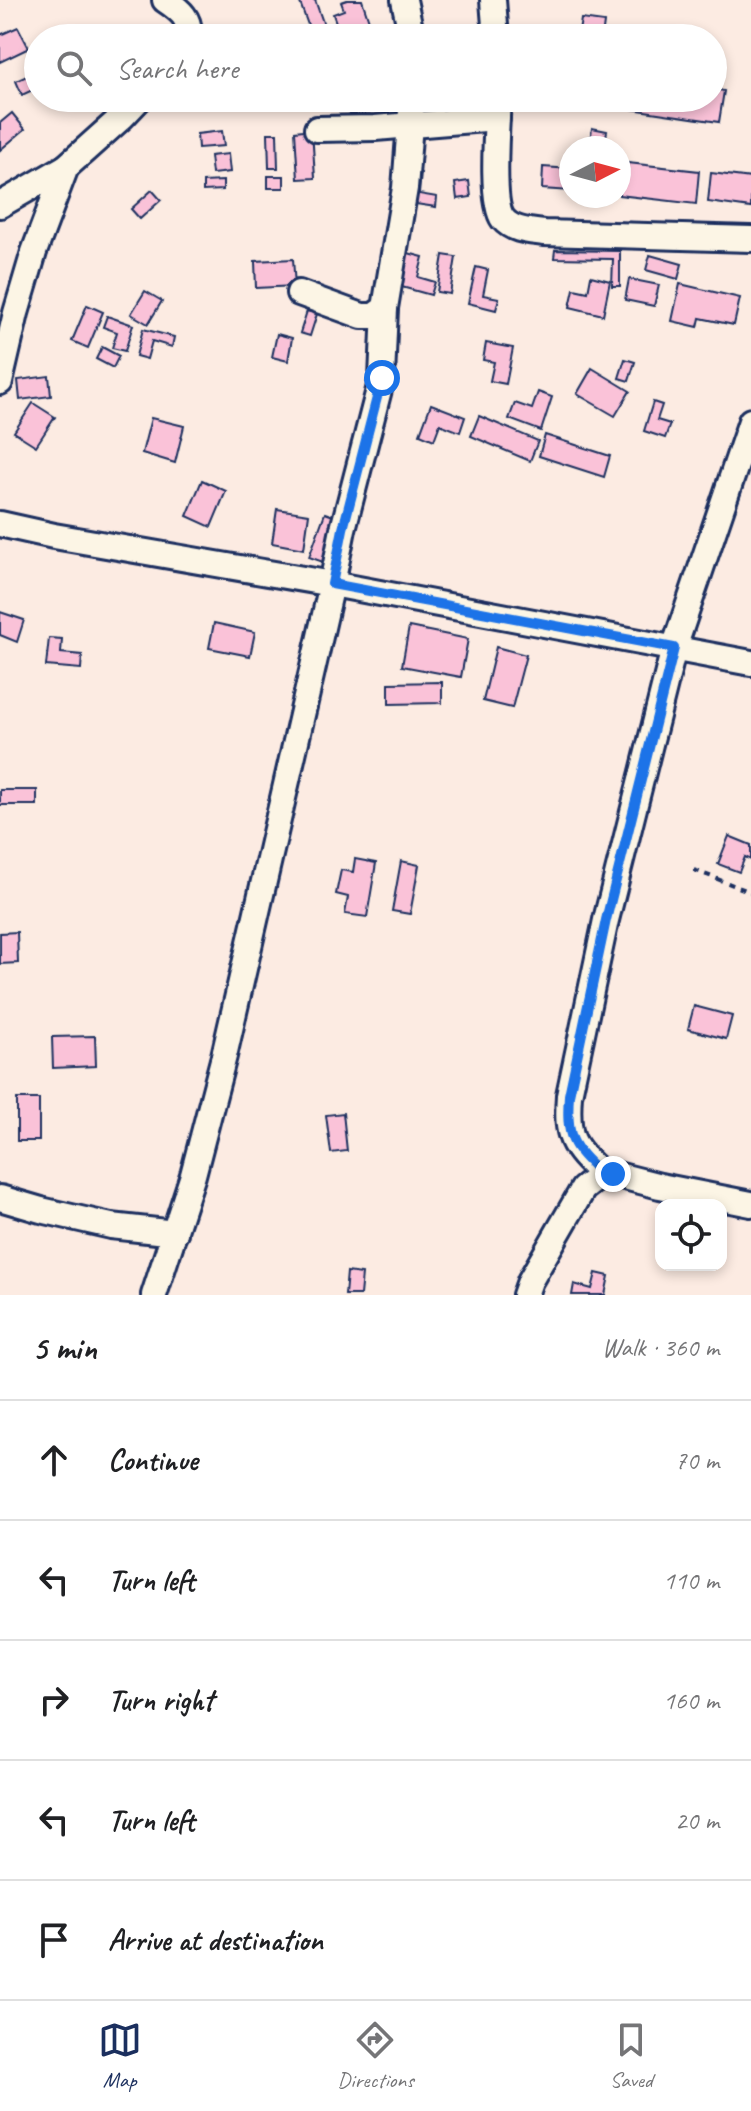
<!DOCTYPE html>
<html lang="en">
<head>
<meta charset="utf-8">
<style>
  :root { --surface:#fff; --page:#f2f2f2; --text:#202124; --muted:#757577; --line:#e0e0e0; --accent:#1b2f5e }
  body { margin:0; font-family:Caveat,sans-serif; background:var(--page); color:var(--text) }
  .controls { position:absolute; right:24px; bottom:24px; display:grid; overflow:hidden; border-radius:16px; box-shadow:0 4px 12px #0003 }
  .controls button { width:72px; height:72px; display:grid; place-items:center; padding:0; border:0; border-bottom:2px solid var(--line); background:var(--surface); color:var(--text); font:40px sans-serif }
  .compass { position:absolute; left:559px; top:136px; width:72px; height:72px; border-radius:50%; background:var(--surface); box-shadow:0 4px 12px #0003; rotate:84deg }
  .stop { position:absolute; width:24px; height:24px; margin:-18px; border:6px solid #1a73e8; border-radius:50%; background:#fff }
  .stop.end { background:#1a73e8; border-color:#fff; box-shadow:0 2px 8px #0008 }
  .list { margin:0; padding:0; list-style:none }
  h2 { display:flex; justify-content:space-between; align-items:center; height:104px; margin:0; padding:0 32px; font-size:34px }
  h2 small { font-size:26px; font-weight:400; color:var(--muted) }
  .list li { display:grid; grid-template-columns:52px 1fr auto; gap:24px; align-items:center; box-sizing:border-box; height:120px; padding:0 32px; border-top:2px solid var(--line) }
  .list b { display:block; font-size:30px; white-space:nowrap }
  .list em { font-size:26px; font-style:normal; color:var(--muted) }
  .icon { flex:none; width:44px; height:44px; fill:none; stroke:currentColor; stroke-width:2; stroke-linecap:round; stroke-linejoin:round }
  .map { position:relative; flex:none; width:751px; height:1295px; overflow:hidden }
  .search { position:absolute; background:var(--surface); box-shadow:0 4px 12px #0003; left:24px; right:24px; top:24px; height:88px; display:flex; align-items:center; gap:20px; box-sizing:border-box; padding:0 28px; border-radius:44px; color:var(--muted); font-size:30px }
  .sheet { height:704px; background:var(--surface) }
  nav { display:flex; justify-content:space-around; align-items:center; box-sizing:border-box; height:112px; border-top:2px solid var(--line); background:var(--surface); font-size:22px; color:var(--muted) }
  nav a { display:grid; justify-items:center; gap:4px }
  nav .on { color:var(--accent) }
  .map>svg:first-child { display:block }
  .building { fill:#fac2d8; stroke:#1b2f5e; stroke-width:2 }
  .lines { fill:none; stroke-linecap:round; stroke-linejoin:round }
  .minor-casing { stroke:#1b2f5e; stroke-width:30 }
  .path { stroke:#1b2f5e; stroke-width:4; stroke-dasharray:6 6; stroke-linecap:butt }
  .minor { stroke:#fcf5e5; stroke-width:24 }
  .route { stroke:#1a73e8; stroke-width:10 }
</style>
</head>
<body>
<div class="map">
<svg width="751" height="1295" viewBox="0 0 751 1295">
  <rect width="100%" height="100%" fill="#fcebe2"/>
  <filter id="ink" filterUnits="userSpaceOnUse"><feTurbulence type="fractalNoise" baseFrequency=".0125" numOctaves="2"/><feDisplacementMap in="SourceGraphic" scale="16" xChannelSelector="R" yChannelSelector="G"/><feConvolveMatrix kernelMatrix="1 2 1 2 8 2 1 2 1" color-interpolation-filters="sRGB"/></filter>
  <g filter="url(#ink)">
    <g class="building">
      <path d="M299,0H315L326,31L312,36Z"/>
      <path d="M347,0H362L370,24L340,34L333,14L344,10L341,2Z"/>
      <path d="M581,19L604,22L602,38H578Z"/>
      <path d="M18,27L29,48L0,62V35Z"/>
      <path d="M456,31L460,38H423L422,35Z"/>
      <path d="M31,74L37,88L22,95L16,81Z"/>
      <path d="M713,89L724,91L719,122L604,105L605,98H713Z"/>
      <path d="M12,113L25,129L0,150V123Z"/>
      <path d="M592,128L607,131L604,148H589Z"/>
      <path d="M312,129L315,178L298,179L295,131Z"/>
      <path d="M222,131L224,146L198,148L197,134Z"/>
      <path d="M268,133H277L278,168H269Z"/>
      <path d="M228,154L230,172L212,174L210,156Z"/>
      <path d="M619,162L699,171L696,204L619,195Z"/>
      <path d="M543,167L571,169V191L542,189Z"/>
      <path d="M413,172L421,173L419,194L437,197L436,207L409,203Z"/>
      <path d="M711,173L751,178V208L708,202Z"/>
      <rect x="268" y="176" width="16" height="12"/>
      <path d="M223,181V190L203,191V182Z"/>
      <path d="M469,181L471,197L457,199L455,183Z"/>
      <path d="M152,190L161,200L140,219L131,209Z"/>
      <path d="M555,250L620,251V286H612L613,259L554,258Z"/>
      <path d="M408,253L423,257L418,277L435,282L431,295L398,286Z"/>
      <path d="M443,255L456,257L450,294L437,292Z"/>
      <path d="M650,255L682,264L678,279L646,270Z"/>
      <path d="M293,259L295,286L256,288L255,261Z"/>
      <path d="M476,267L488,270L483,295L499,298L496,310L468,303Z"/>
      <path d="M591,276L610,281L603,315L570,307L574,289L588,292Z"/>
      <path d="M629,279L659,285L654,306L625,300Z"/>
      <path d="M680,284L740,298L734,325L700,318L698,327L672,321Z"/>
      <path d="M145,291L162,301L148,324L131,314Z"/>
      <path d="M87,305L103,312L88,348L72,341Z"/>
      <path d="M307,311L317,314L310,336L300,333Z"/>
      <path d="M107,316L133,325L125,351L112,348L117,332L103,327Z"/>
      <path d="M143,329L174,337L172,347L152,341L147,359L136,356Z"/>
      <path d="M277,334L292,338L288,361L272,357Z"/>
      <path d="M486,343L513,348L506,384L490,381L494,362L483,360Z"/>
      <path d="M102,347L119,356L113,368L96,359Z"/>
      <path d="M625,359L635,362L629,381L619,378Z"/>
      <path d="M592,368L630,391L615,416L577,394Z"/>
      <path d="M49,376L51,396L20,400L18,380Z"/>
      <path d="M538,392L552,397L541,431L509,419L515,403L532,409Z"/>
      <path d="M653,402L662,405L657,420L670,424L665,438L644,431Z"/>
      <path d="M33,403L55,417L36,446L14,432Z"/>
      <path d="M431,404L465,417L460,432L440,424L434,440L420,434Z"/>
      <path d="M479,416L538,441L530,461L471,436Z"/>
      <path d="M151,418L184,426L175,463L142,453Z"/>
      <path d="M545,435L610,456L604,477L539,456Z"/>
      <path d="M202,480L226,491L211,527L187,516Z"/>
      <path d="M277,509L309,514L304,549L272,543Z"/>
      <path d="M325,513L339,518L323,562L309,557Z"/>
      <path d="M0,612L24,620L17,642L0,635Z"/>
      <path d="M214,623L255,632L250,656L209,648Z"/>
      <path d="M409,627L468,639L461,677L402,666Z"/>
      <path d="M49,638L62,639L61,653L82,655L81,669L46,666Z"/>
      <path d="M496,647L526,655L512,708L483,701Z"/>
      <path d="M442,682V703L389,704V683Z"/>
      <rect x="0" y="790" width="37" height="15"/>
      <path d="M729,836L751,845V860L745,857L739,872L718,864Z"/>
      <path d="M355,859L376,863L367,917L345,914L348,897L336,894L341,870L353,872Z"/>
      <path d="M401,861L419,865L410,914L392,911Z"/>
      <path d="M17,932L18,963L0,964V933Z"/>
      <path d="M694,1006L732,1016L726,1039L688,1029Z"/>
      <path d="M95,1036L96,1066L53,1068L52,1037Z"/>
      <rect x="17" y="1099" width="22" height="42"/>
      <path d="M343,1113L347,1151L331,1153L326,1115Z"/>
      <path d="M347,1272L362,1274L360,1295H345Z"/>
      <path d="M596,1273L609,1276L605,1295H572L574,1284L592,1289Z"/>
    </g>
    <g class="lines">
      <g class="minor-casing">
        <g id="minor">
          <path d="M165,0C180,10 192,19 188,38"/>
          <path d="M404,0L412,38"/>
          <path d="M493,0L496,38"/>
          <path d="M498,98C497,122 490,202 503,219C513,231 530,231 544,233L751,239"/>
          <path d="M317,129L375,128L497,118"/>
          <path d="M0,205L66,167L123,116L140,98"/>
          <path d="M299,293L362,316H374L385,308L405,188L412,98"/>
          <path d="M0,382L16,313L34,252L66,167"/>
          <path d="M0,524L54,536L332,584L751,663"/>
          <path d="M602,1174C571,1146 566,1137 569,1095L606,920L674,648L751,421"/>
          <path d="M0,1198L41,1210L111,1226L175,1233"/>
          <path d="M154,1295L193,1175L224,1056L332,584L343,529L382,378L385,308"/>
          <path d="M525,1295L530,1281L583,1189L602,1174H613L660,1186L751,1204"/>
        </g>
      </g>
      <path class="path" d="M694,870L751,892"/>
      <use href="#minor" class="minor"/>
    </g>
  </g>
  <g class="lines" filter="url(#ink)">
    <path class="route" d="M382,378L343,529L332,584L674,648L606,920L569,1095C566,1137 571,1146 602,1174H613"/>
  </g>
</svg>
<div class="controls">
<button><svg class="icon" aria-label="locate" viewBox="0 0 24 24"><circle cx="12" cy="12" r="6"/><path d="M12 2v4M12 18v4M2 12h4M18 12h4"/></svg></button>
</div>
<svg class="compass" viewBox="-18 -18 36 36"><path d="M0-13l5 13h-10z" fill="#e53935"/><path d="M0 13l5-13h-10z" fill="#757577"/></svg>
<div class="stop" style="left:382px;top:378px"></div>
<div class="stop end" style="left:613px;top:1174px"></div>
<div class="search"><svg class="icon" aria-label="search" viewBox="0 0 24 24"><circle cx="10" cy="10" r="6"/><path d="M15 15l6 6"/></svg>Search here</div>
</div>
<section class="sheet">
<h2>5 min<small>Walk · 360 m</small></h2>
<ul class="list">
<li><svg class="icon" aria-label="ahead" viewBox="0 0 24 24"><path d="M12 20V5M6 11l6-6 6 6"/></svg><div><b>Continue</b></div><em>70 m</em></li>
<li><svg class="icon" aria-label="left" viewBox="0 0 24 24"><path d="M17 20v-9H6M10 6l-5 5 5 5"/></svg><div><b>Turn left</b></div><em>110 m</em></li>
<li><svg class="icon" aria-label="right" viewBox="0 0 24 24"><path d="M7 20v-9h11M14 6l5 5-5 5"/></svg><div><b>Turn right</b></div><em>160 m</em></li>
<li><svg class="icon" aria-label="left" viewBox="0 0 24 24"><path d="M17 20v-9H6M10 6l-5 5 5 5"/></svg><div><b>Turn left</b></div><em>20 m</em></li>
<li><svg class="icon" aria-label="arrive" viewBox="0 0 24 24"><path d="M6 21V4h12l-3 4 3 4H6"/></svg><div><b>Arrive at destination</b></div></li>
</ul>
</section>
<nav>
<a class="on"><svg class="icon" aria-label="map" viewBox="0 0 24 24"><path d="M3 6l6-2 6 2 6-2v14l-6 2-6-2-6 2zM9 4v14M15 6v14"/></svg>Map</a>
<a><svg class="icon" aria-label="directions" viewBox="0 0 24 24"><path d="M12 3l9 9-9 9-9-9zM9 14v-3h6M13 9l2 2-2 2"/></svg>Directions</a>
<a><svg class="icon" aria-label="saved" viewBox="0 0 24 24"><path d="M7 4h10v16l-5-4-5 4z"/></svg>Saved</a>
</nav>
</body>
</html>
